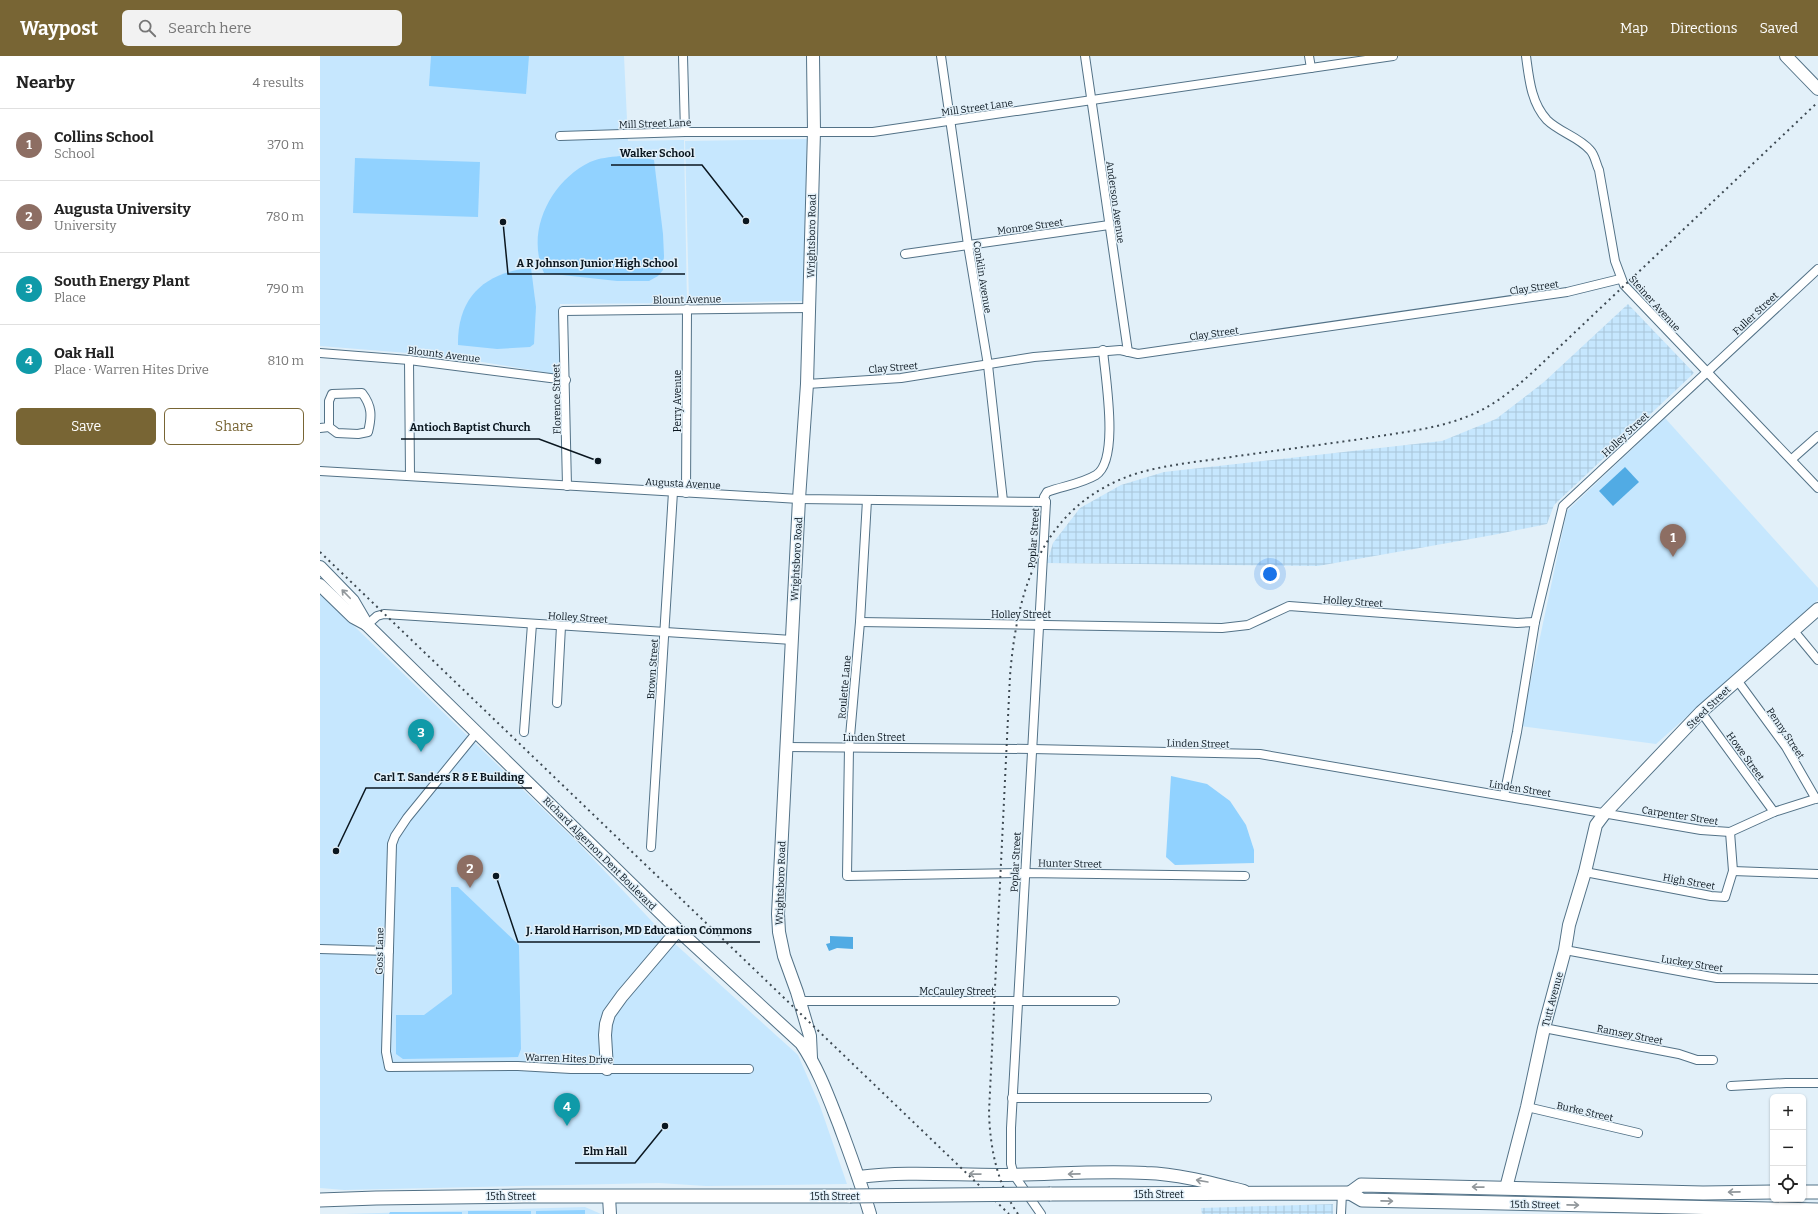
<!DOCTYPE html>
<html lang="en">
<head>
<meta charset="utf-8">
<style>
  :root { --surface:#fff; --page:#f2f2f2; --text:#222; --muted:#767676; --line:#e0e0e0; --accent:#786534 }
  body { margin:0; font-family:Bitter,serif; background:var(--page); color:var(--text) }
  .controls { position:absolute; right:12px; bottom:12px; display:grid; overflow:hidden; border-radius:6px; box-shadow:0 1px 3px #0004 }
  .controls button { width:36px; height:36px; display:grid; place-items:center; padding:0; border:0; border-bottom:1px solid var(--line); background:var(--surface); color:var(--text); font:20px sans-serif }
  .you { position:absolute; left:950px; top:518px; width:14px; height:14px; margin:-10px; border:3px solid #fff; border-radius:50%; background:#1a73e8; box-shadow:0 0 0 6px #1a73e833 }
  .badge { display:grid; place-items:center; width:26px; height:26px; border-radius:50%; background:var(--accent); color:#fff; font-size:13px; font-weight:700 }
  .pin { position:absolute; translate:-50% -33px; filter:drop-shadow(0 1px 2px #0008) }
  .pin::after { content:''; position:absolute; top:21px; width:14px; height:12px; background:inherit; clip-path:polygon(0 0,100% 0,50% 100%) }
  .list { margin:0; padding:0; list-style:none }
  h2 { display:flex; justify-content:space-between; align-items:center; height:52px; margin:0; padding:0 16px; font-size:17px }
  h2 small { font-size:13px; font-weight:400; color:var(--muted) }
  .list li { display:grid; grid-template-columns:26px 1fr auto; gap:12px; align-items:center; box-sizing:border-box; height:72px; padding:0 16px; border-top:1px solid var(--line) }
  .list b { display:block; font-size:15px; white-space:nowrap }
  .list p { margin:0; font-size:13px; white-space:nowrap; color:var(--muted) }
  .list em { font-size:13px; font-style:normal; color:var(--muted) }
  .actions { display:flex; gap:8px; padding:12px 16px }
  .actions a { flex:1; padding:9px 0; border:1px solid var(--accent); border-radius:6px; text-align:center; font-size:14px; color:var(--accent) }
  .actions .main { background:var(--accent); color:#fff }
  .icon { flex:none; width:22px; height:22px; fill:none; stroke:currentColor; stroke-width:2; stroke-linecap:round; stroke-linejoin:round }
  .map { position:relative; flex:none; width:1498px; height:1158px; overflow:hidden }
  header { display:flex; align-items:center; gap:24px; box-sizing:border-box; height:56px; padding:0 20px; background:var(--accent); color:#fff }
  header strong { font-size:19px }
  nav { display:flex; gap:22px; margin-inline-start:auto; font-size:14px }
  .search { width:280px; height:36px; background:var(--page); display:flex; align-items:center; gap:10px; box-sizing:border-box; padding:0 14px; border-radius:6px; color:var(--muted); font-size:15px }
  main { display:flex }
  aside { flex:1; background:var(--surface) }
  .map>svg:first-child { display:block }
  .built { fill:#c6e7fe }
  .industrial { fill:url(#industrial-grid) }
  .grass { fill:#91d2ff }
  .water { fill:#51abe4 }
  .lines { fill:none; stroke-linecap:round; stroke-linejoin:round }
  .street-casing { stroke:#537287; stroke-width:10 }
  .secondary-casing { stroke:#537287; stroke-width:14 }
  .primary-casing { stroke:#537287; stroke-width:15 }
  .street { stroke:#fff; stroke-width:8 }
  .secondary { stroke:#fff; stroke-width:12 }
  .primary { stroke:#fff; stroke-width:13 }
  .rail { stroke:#3e4a53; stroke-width:2; stroke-dasharray:2 4; stroke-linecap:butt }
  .primary-bridge-casing { stroke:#537287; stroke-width:15; stroke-linecap:butt }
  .primary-bridge { stroke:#fff; stroke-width:13 }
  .oneway { stroke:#91979b }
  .labels { text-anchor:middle; stroke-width:3; stroke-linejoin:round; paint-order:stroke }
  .street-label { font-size:10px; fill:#0b1720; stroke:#e2f0f9 }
  .leader { fill:none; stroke:#0b1720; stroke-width:1.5 }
  .callout-dot { fill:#0b1720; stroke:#e2f0f9; stroke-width:1.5 }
  .callout-label { font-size:11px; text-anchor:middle; font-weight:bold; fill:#0b1720; stroke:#e2f0f9; stroke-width:3; stroke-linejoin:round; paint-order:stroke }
</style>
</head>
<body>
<header>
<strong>Waypost</strong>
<div class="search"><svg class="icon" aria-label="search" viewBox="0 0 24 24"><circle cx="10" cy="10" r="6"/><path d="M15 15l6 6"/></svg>Search here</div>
<nav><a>Map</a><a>Directions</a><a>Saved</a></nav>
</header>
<main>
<aside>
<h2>Nearby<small>4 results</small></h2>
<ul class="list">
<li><span class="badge" style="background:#8d6e63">1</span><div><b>Collins School</b><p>School</p></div><em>370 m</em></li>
<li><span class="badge" style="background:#8d6e63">2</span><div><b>Augusta University</b><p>University</p></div><em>780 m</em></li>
<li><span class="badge" style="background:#0f9aa8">3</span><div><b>South Energy Plant</b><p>Place</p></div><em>790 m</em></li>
<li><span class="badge" style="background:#0f9aa8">4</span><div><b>Oak Hall</b><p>Place · Warren Hites Drive</p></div><em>810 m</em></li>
</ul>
<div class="actions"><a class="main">Save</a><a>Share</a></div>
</aside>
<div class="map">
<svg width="1498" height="1158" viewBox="0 0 1498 1158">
  <defs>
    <pattern id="industrial-grid" width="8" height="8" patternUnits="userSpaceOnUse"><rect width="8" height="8" fill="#c6e7fe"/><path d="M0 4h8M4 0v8" fill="none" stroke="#a9c5d9"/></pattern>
  </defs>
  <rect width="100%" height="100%" fill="#e2f0f9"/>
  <g class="built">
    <path d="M0,0H304L308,85L364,84L367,247L240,248L242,319L125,300L0,290Z"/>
    <path d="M487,83L483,245L369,247L365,85Z"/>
    <path d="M1345,362L1498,532V544L1336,688L1201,670L1247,455Z"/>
    <path d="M0,537L258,787L343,877L478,999L500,1050L527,1128L386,1130L339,1127L24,1134L0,1132Z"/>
    <path d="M265,1151L281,1158H24Z"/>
  </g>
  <g class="industrial">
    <path d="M1308,248L1374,317L1234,449L1227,468L1173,479L998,510L727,507L733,487L760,452L801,429L844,416L1122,385L1176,363L1224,326Z"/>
    <path d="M1013,1148V1158H882L881,1152Z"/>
  </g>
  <g class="grass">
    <path d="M111,0H209L206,38L109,30Z"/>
    <path d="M300,100L320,101L334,104L343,178L344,200L343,214L338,220L329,225H297L224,217C205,175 231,125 270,106C279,102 290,101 300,100Z"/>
    <path d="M35,102L160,106L158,161L33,157Z"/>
    <path d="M211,212L216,251L214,288L210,291L177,293L138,289C137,241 165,216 211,212Z"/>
    <path d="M851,720L887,728L910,745L926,769L934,794V807L855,809L846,801Z"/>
    <path d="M131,831H138L199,889L201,993L198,1001L83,1003L76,998V959H104L132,938Z"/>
    <path d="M265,1154V1158H216V1155Z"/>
    <rect x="148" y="1155" width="63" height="3"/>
    <path d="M70,1156H142V1158H69Z"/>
  </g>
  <g class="water">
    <path d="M1305,411L1319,426L1293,450L1279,435Z"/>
    <path d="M510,880L533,881V893L517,892L509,895L506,888L510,887Z"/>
  </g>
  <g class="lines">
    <g class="street-casing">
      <g id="street">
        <path d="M363,0L365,76"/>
        <path d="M621,0L648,189L668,309L683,445"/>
        <path d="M765,0L808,296"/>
        <path d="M989,0L991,12"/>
        <path d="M1206,0C1209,22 1211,47 1227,64C1239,76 1259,81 1270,94C1275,99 1276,108 1279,114L1295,205L1304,229L1498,432"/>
        <path d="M240,80L365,76H553L1073,0"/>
        <path d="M585,198L789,169"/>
        <path d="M0,297L89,304L246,324"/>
        <path d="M89,304L90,420"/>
        <path d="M487,328L581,322L714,301L800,294L818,298L1247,236L1300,223"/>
        <path d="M0,372L9,371L17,377L38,378L48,376C52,360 52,350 42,337L12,338L9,345V371"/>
        <path d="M1472,403L1498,380"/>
        <path d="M0,415L479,443L726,446"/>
        <path d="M247,430L243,255L490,252"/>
        <path d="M366,437L367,253"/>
        <path d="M547,444L540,566L529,692L527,820L704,817L925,820"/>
        <path d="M540,566L902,572L928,569L969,550L1197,567L1215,566"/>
        <path d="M47,569L57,560L64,558L472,584"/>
        <path d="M1474,575L1498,604"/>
        <path d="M1417,624L1466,691L1496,743"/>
        <path d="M237,647L241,570"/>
        <path d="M1381,656L1454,756"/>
        <path d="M157,676L87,762L75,780L72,788L66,996L69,1011L198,1010L251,1013H429"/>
        <path d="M204,676L212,568"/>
        <path d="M466,691L712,693L940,698L1381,774L1410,776L1454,756L1498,742"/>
        <path d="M1184,740L1197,676L1215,566L1243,450L1498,213"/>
        <path d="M331,791L353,436"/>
        <path d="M1413,815L1498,818"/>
        <path d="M1265,816L1391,840L1405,841L1413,815L1410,776"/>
        <path d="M0,893L69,895"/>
        <path d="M1245,894L1397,922L1498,923"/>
        <path d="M480,945H795"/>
        <path d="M1224,972L1359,998L1377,1004H1393"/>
        <path d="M1411,1030L1466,1027H1498"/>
        <path d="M692,1042H887"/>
        <path d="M1207,1051L1318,1077"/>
        <path d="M721,1158L694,1119L691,1108V1072L726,446L724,441L727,436C743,430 761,428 776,419C800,404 785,320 783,294"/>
        <path d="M1021,1158L1022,1137"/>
      </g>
    </g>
    <g class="secondary-casing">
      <g id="secondary">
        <path d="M1466,0L1498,33"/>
        <path d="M0,511L33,545L47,569L358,874L481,987C498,1012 508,1040 519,1068C530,1098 541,1127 550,1158"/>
        <path d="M0,529L33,561L46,568"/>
        <path d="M491,1002L490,980L477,936L464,900L459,876L458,858L479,443L487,328L494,75L493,0"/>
        <path d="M287,1013L285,979L286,968L289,958L302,940L358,874"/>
        <path d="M539,1121C585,1115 631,1119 678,1119C727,1119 777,1114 826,1117C859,1118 892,1127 924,1135"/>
        <path d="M1186,1132L1207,1051L1224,972L1245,894L1249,869L1265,816L1276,769L1285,757L1381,656L1498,553"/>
        <path d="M289,1141L290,1158"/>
      </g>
    </g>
    <g class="primary-casing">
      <g id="primary">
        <path d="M1483,1136H1498"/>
        <path d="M1030,1137L1041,1129L1383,1137L1453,1136"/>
        <path d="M730,1138L1030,1137L1042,1144L1498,1154"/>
        <path d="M0,1144L56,1142L204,1140H530"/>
      </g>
    </g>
    <use href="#street" class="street"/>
    <use href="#secondary" class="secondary"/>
    <use href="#primary" class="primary"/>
    <g class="rail">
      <path d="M0,496L689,1158"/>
      <path d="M698,1158C677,1128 670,1092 669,1056L690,620C697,531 723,447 818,417C846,409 875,406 904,402C952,395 1000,389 1048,382C1083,376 1118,373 1151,359C1175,349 1194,333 1214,315L1498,46"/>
    </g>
    <g class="primary-bridge-casing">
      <path id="primary-bridge" d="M530,1140L730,1138"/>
    </g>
    <use href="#primary-bridge" class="primary-bridge"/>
  </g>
  <defs><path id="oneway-shaft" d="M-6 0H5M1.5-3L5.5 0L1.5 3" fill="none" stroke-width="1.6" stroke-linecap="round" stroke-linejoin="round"/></defs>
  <g class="oneway">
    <use href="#oneway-shaft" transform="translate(26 538) rotate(-134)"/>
    <use href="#oneway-shaft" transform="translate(655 1118) rotate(-179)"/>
    <use href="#oneway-shaft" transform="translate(754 1118) rotate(179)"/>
    <use href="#oneway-shaft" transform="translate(882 1125) rotate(-170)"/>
    <use href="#oneway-shaft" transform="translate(1158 1131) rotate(-179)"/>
    <use href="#oneway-shaft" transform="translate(1414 1136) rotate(179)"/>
    <use href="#oneway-shaft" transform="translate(1067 1145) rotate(1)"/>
    <use href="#oneway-shaft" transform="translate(1253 1149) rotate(1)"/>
  </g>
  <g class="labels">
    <g class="street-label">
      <text transform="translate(657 51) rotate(-8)" y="4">Mill Street Lane</text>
      <text transform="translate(335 67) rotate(-2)" y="4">Mill Street Lane</text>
      <text transform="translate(796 146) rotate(82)" y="4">Anderson Avenue</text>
      <text transform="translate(710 170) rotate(-8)" y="4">Monroe Street</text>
      <text transform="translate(491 180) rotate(-89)" y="4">Wrightsboro Road</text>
      <text transform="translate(663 221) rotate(81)" y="4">Conklin Avenue</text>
      <text transform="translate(1214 231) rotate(-9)" y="4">Clay Street</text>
      <text transform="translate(367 243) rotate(-1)" y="4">Blount Avenue</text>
      <text transform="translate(1335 247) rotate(48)" y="4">Steiner Avenue</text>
      <text transform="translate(1435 257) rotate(-43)" y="4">Fuller Street</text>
      <text transform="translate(894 277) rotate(-8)" y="4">Clay Street</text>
      <text transform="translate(124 298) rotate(7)" y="4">Blounts Avenue</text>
      <text transform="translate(573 311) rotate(-5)" y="4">Clay Street</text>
      <text transform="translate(236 343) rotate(-91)" y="4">Florence Street</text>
      <text transform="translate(357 345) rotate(-90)" y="4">Perry Avenue</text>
      <text transform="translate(1305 378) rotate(-43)" y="4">Holley Street</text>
      <text transform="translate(363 427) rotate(3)" y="4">Augusta Avenue</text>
      <text transform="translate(713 482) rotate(-86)" y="4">Poplar Street</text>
      <text transform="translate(476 503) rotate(-87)" y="4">Wrightsboro Road</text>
      <text transform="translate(1033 545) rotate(4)" y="4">Holley Street</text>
      <text x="701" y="562">Holley Street</text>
      <text transform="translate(258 561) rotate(4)" y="4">Holley Street</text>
      <text transform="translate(332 613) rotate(-86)" y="4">Brown Street</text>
      <text transform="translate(524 631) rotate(-85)" y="4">Roulette Lane</text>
      <text transform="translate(1388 651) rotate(-44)" y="4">Steed Street</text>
      <text transform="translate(1466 677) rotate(56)" y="4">Penny Street</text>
      <text x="554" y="685">Linden Street</text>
      <text transform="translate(878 687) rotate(1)" y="4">Linden Street</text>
      <text transform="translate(1426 700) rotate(54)" y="4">Howe Street</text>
      <text transform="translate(1200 732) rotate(9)" y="4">Linden Street</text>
      <text transform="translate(1360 759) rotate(9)" y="4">Carpenter Street</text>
      <text transform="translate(280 797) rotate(45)" y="4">Richard Algernon Dent Boulevard</text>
      <text transform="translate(695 806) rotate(-87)" y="4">Poplar Street</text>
      <text transform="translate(750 807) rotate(1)" y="4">Hunter Street</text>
      <text transform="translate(1369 825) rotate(10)" y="4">High Street</text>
      <text transform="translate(460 827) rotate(-88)" y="4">Wrightsboro Road</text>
      <text transform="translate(59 895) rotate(-89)" y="4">Goss Lane</text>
      <text transform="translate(1372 907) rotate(9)" y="4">Luckey Street</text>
      <text x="637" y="939">McCauley Street</text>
      <text transform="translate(1232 943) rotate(-75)" y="4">Tutt Avenue</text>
      <text transform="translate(1310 978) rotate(11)" y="4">Ramsey Street</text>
      <text transform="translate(249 1002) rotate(2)" y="4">Warren Hites Drive</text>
      <text transform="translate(1265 1055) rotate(13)" y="4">Burke Street</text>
      <text x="839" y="1142">15th Street</text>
      <text x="191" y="1144">15th Street</text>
      <text x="515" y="1144">15th Street</text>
      <text transform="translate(1215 1148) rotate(1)" y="4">15th Street</text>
    </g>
  </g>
  <path class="leader" d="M426 165L382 109H291M183 166L188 218H365M278 405L219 383H81M16 795L46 732H212M176 820L198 886H440M345 1070L315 1107H255"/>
  <g class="callout-dot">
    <circle cx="426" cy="165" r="4"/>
    <circle cx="183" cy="166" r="4"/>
    <circle cx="278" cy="405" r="4"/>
    <circle cx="16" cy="795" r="4"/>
    <circle cx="176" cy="820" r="4"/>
    <circle cx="345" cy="1070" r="4"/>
  </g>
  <g class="callout-label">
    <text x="337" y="101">Walker School</text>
    <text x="277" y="211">A R Johnson Junior High School</text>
    <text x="150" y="375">Antioch Baptist Church</text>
    <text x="129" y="725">Carl T. Sanders R &amp; E Building</text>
    <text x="319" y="878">J. Harold Harrison, MD Education Commons</text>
    <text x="285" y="1099">Elm Hall</text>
  </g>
</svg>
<div class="controls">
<button>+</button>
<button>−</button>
<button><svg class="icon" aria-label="locate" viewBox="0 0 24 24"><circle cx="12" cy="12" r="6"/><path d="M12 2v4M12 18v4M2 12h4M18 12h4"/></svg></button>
</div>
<div class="you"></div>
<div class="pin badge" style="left:1353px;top:501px;background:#8d6e63">1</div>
<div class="pin badge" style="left:150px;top:832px;background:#8d6e63">2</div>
<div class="pin badge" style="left:101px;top:696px;background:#0f9aa8">3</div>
<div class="pin badge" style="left:247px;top:1070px;background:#0f9aa8">4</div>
</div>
</main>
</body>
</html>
